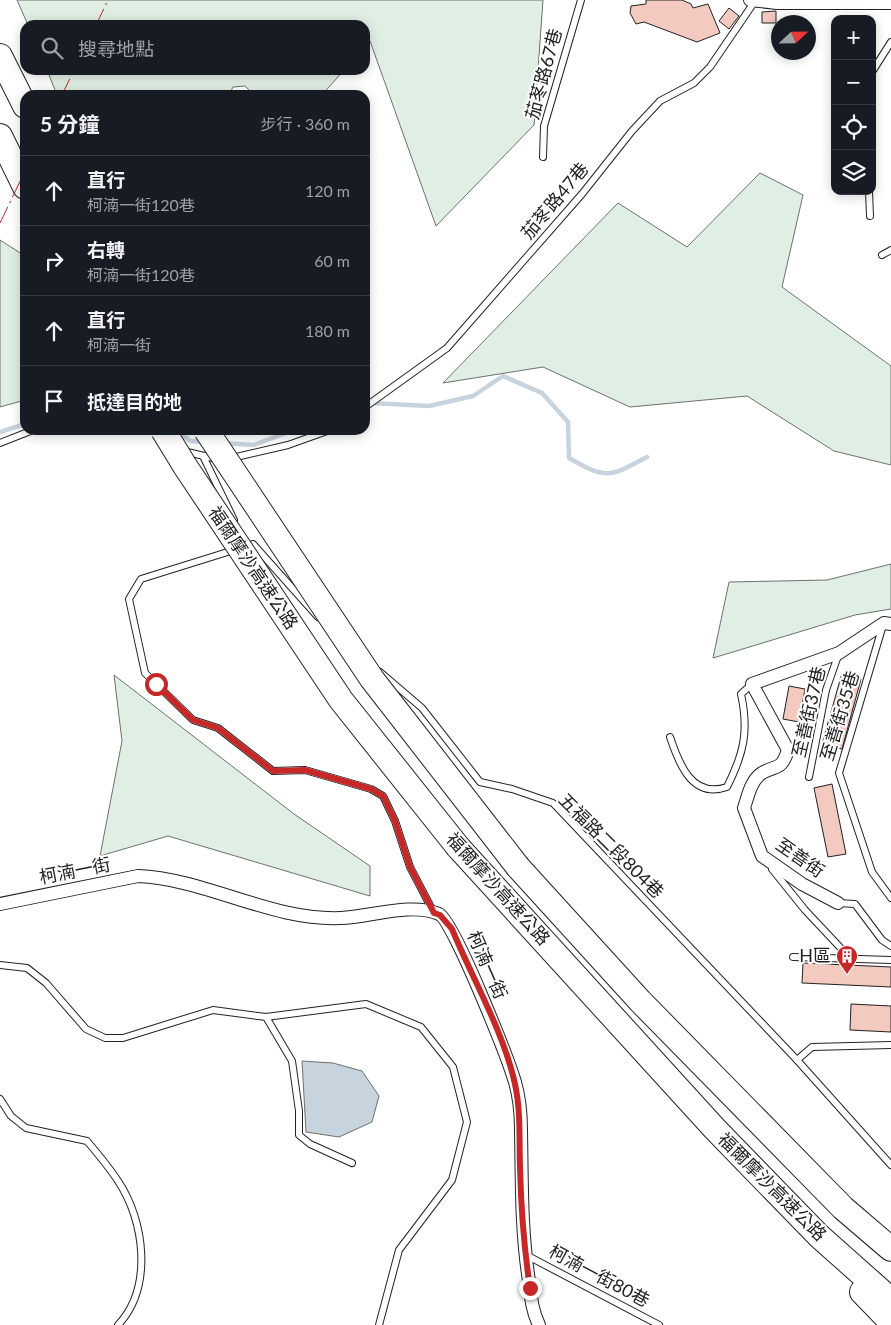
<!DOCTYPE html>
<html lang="zh-TW">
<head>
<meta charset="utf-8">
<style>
  :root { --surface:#171b24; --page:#20242c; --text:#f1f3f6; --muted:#9ea1a6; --line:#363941 }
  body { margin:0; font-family:Lato,"Noto Sans TC",sans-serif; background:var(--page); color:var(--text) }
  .controls { position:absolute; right:15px; top:15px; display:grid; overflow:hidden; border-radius:10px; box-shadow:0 2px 12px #0003 }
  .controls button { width:45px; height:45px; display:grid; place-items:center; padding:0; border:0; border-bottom:1px solid var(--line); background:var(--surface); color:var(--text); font:25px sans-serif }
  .compass { position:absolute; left:771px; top:15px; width:45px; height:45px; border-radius:50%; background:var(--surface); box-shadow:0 2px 12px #0003; rotate:68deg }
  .stop { position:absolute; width:15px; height:15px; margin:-11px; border:4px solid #c62828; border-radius:50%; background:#fff }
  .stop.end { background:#c62828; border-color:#fff; box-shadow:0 1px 5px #0008 }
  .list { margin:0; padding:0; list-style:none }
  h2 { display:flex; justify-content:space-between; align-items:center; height:65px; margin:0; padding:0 20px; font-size:21px }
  h2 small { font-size:16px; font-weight:400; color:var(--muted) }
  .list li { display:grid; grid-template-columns:32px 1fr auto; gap:15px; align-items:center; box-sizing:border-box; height:70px; padding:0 20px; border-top:1px solid var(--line) }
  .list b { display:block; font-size:19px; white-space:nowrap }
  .list p { margin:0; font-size:16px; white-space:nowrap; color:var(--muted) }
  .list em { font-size:16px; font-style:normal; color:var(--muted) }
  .icon { flex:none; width:28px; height:28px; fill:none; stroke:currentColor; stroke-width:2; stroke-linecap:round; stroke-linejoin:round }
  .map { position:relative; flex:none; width:891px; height:1325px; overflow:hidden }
  .search { position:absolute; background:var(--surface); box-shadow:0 2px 12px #0003; left:20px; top:20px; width:350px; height:55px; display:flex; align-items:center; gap:12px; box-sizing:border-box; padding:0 18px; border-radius:15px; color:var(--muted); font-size:19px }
  .panel { position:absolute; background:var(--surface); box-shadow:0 2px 12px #0003; left:20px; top:90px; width:350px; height:345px; border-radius:15px }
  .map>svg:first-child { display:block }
  .green { fill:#e0efe3; stroke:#6f6f6f }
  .water { fill:#c7d3dd; stroke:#6f6f6f }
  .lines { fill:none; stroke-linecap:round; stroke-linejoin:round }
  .stream { stroke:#c7d3dd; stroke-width:4.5 }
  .building { fill:#f3c9c0; stroke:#222 }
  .service-casing { stroke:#222; stroke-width:8 }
  .minor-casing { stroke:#222; stroke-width:14 }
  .motorway-casing { stroke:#222; stroke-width:26 }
  .service { stroke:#fff; stroke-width:6 }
  .minor { stroke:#fff; stroke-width:12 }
  .motorway { stroke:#fff; stroke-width:24 }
  .motorway-bridge-casing { stroke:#222; stroke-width:26; stroke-linecap:butt }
  .motorway-bridge { stroke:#fff; stroke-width:24 }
  .power { stroke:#c62828; stroke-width:1; stroke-dasharray:18 4 2.5 4; stroke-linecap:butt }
  .route { stroke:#c62828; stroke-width:6 }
  .labels { text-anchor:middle; stroke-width:4; stroke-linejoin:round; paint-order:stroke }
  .street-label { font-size:18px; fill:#222; stroke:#fff }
  .poi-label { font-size:18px; fill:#222; stroke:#fff; text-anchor:end }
</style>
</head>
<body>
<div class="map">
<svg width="891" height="1325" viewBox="0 0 891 1325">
  <rect width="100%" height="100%" fill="#fff"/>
  <g class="green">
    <path d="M17,0H543L534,125L436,226L370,41L365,46V25H28Z"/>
    <path d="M47,70H344L322,95H254L245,86L233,87L229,95H57Z"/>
    <path d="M760,173L803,195L782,287L891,366V465L834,451L747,396L630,407L543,367L443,383L618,203L687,247Z"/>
    <path d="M0,240L25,256V400L0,407Z"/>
    <path d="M891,564V609L855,615L713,658L729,582L827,580Z"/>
    <path d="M114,675L294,814L370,866V896L168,836L100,856L122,741Z"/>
  </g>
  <path class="water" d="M302,1061L333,1063L362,1071L379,1096L372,1122L339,1137L306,1132Z"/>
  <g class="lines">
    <g class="stream">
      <path d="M371,403L429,406L473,396L503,376L542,393L568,422L569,458C607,480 610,477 647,457"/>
      <path d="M177,430L190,441L203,442"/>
      <path d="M0,432L25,424"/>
      <path d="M223,443L254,445L294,430"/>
    </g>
  </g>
  <g class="building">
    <path d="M646,0H682L691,4L693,8L708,4L720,33L697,42L644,22L636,24L630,13L631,6L646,4Z"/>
    <path d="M729,8L739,16L729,29L719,21Z"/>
    <path d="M776,11V23H762V12Z"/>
    <path d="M842,673L861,679L842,749L822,744Z"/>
    <path d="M789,686L805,689L799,722L783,719Z"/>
    <path d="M832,784L846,854L828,857L814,788Z"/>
    <path d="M803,963L891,967V987L802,983Z"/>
    <path d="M851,1004L891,1006V1032L850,1030Z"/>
  </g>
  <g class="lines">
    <g class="service-casing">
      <g id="service">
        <path d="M872,72L891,42"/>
        <path d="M543,157L544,126L581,0"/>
        <path d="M869,191L870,216"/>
        <path d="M882,255L891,250"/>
        <path d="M365,407L447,348L582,194L632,131L660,101L694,83L710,67L755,1"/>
        <path d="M0,443L33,430"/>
        <path d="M183,451L217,459"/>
        <path d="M203,456L234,520"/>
        <path d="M232,458L288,445L330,430"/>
        <path d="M244,547L253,544L318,617"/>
        <path d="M234,550L141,579L129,599L145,673L193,720L218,728L273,771L305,770L371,789L383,796L395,821L410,867L434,913"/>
        <path d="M883,625L839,773L872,872L891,898"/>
        <path d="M380,672L422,708L480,782L512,789L553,803L797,1060L891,1165"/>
        <path d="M670,737C679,764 692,799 727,787C744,753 749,731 741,694L752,684"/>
        <path d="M809,777L826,690L839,653"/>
        <path d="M772,869L805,910L851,959"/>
        <path d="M838,903L855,904L882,940L891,946"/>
        <path d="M793,957L891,960"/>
        <path d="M0,965L27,968L46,983L86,1029L105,1038H123L213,1010L266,1017L366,1004L421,1027L453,1067L467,1122L452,1180L399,1250L379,1325"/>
        <path d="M266,1017L292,1061L299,1111V1135L310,1144L352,1163"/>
        <path d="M797,1060L812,1047L891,1045"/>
        <path d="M0,1099L11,1116L26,1128L87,1141C98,1154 109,1167 118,1181C145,1221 153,1288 118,1325"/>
        <path d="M526,1255L659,1325"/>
      </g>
    </g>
    <g class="minor-casing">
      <g id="minor">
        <path d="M750,0L777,3H891"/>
        <path d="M838,903L802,884L762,856L744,808C748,796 751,780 762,773C778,764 781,771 788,750L752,684L839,653L884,623L891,624"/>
        <path d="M0,904L138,876C207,879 271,921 341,918C370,917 411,902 439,914C454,921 508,1059 515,1082C519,1096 521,1115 521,1130C522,1182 521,1230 529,1281C531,1298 532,1310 539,1325"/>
      </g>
    </g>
    <g class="motorway-casing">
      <g id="motorway">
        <path d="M0,56L25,106"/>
        <path d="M0,136L25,187"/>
        <path d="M458,847L715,1129L819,1236L891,1300"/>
        <path d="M518,867L640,1001L843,1208L891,1249"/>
        <path d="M862,1292L891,1322"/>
      </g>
    </g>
    <use href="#service" class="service"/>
    <use href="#minor" class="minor"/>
    <use href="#motorway" class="motorway"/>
    <g class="motorway-bridge-casing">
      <g id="motorway-bridge">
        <path d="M163,430L185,466L341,700L458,847"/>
        <path d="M206,430L372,679L518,867"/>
      </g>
    </g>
    <use href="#motorway-bridge" class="motorway-bridge"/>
    <g class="power">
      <path d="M96,25L108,0"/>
      <path d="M62,95L74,70"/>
      <path d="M0,223L25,171"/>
    </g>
  </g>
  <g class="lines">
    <path class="route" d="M156,684L193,720L218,728L273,771L305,770L371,789L383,796L395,821L410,867L434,913L440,915L452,929C473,980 503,1030 515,1084C521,1112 519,1139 520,1167C521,1207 524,1248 530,1288"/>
  </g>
  <defs>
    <g id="building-pin" transform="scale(1.125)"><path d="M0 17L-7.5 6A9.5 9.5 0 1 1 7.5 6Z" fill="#c62828" stroke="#fff"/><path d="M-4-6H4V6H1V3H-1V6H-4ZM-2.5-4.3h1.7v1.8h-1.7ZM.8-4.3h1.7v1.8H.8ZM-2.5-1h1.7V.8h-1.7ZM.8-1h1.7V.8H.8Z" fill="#fff"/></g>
  </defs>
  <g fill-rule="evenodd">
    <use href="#building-pin" x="847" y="956"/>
  </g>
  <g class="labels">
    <g class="street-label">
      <text transform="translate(544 74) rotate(-75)" y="6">茄苳路67巷</text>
      <text transform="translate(555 201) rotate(-50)" y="6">茄苳路47巷</text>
      <text transform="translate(253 568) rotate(56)" y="6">福爾摩沙高速公路</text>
      <text transform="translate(809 712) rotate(-77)" y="6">至善街37巷</text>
      <text transform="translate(840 716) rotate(-73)" y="6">至善街35巷</text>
      <text transform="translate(611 846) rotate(45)" y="6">五福路二段804巷</text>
      <text transform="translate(800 858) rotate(35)" y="6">至善街</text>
      <text transform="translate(75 871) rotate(-11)" y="6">柯湳一街</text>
      <text transform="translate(498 889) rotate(48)" y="6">福爾摩沙高速公路</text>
      <text transform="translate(487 965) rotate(66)" y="6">柯湳一街</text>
      <text transform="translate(772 1187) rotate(45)" y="6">福爾摩沙高速公路</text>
      <text transform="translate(599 1276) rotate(28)" y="6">柯湳一街80巷</text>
    </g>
    <g class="poi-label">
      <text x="831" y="962">H區</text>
    </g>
  </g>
</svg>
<div class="controls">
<button>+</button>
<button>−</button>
<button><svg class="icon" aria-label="locate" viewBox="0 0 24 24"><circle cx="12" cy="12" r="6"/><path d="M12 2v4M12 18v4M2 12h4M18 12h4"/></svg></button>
<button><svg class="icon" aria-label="layers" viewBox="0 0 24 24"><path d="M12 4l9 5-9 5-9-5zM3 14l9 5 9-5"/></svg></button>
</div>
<svg class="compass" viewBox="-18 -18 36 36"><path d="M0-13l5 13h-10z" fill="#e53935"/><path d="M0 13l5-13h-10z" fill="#9ea1a6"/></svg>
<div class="stop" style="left:156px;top:684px"></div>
<div class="stop end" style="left:530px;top:1288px"></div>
<div class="search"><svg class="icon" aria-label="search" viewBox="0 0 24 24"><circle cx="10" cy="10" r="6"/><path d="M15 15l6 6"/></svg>搜尋地點</div>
<section class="panel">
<h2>5 分鐘<small>步行 · 360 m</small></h2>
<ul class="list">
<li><svg class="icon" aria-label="ahead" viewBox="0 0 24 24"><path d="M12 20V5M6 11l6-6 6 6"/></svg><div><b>直行</b><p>柯湳一街120巷</p></div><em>120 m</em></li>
<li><svg class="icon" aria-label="right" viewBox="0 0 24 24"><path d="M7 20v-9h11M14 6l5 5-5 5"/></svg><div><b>右轉</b><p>柯湳一街120巷</p></div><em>60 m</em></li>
<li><svg class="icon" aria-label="ahead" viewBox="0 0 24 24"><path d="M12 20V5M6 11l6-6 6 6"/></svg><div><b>直行</b><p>柯湳一街</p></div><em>180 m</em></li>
<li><svg class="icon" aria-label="arrive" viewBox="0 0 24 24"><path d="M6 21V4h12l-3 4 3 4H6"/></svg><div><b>抵達目的地</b></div></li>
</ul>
</section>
</div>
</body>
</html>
